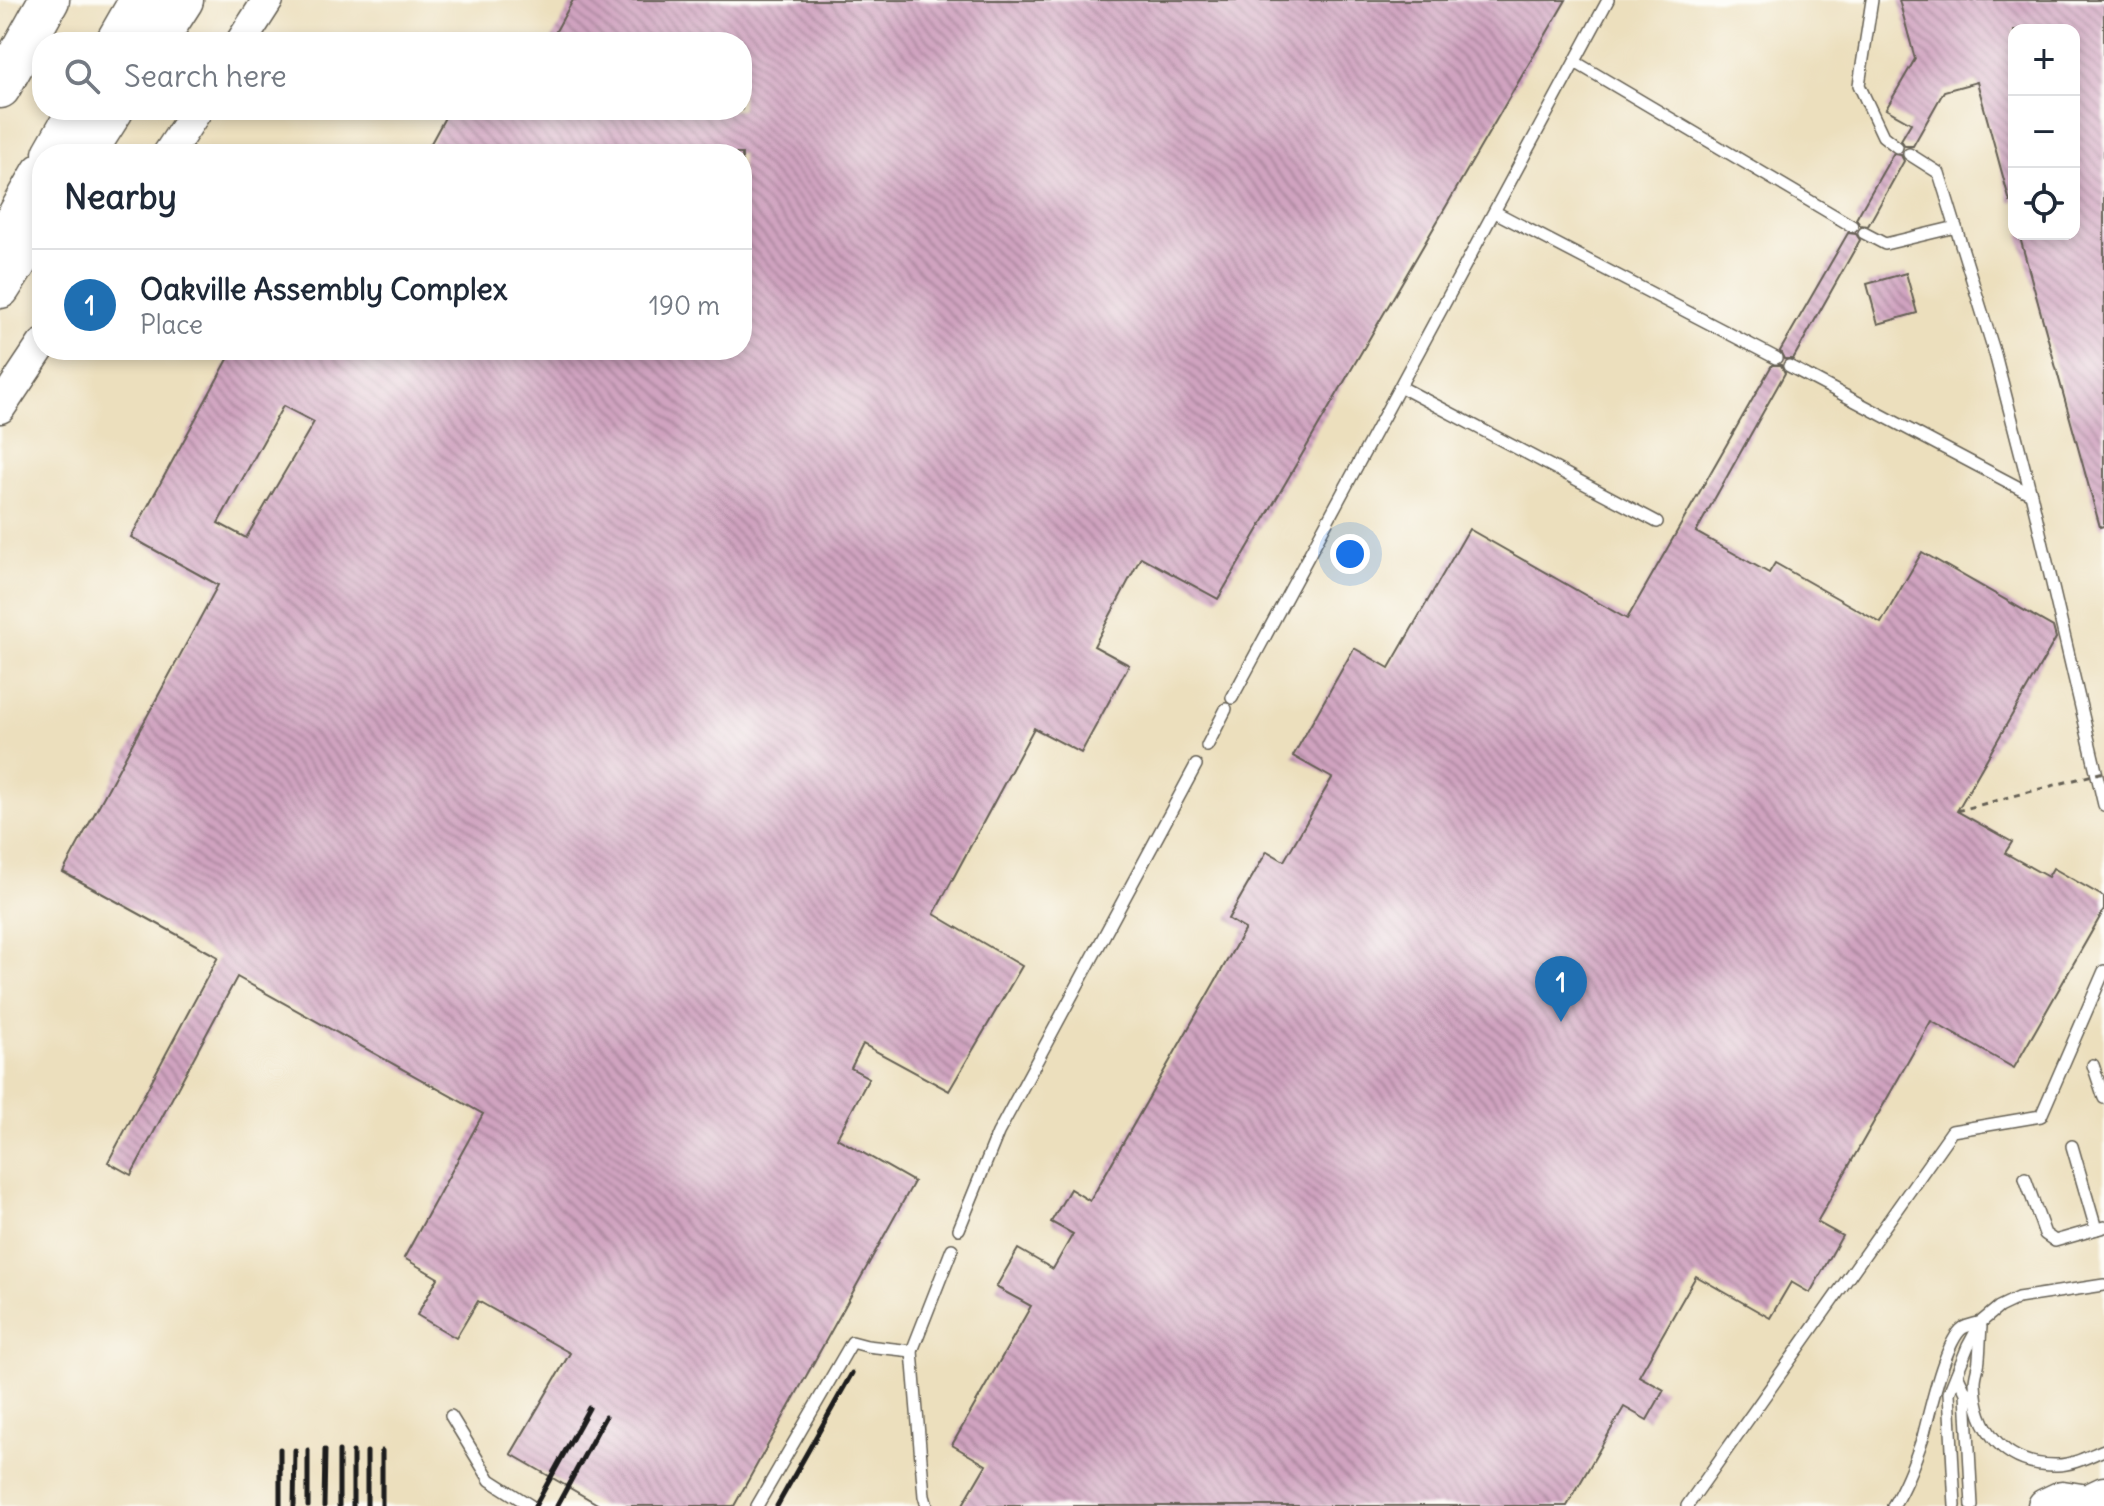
<!DOCTYPE html>
<html lang="en">
<head>
<meta charset="utf-8">
<style>
  :root { --surface:#fff; --page:#f2f2f3; --text:#1f2937; --muted:#747a83; --line:#e0e1e3; --accent:#1f6fb2 }
  body { margin:0; font-family:Delius,sans-serif; background:var(--page); color:var(--text) }
  .controls { position:absolute; right:24px; top:24px; display:grid; overflow:hidden; border-radius:16px; box-shadow:0 4px 12px #0003 }
  .controls button { width:72px; height:72px; display:grid; place-items:center; padding:0; border:0; border-bottom:2px solid var(--line); background:var(--surface); color:var(--text); font:40px sans-serif }
  .you { position:absolute; left:1350px; top:554px; width:28px; height:28px; margin:-20px; border:6px solid #fff; border-radius:50%; background:#1a73e8; box-shadow:0 0 0 12px #1a73e833 }
  .badge { display:grid; place-items:center; width:52px; height:52px; border-radius:50%; background:var(--accent); color:#fff; font-size:26px; font-weight:700 }
  .pin { position:absolute; translate:-50% -66px; filter:drop-shadow(0 2px 4px #0008) }
  .pin::after { content:''; position:absolute; top:42px; width:28px; height:24px; background:inherit; clip-path:polygon(0 0,100% 0,50% 100%) }
  .list { margin:0; padding:0; list-style:none }
  h2 { display:flex; justify-content:space-between; align-items:center; height:104px; margin:0; padding:0 32px; font-size:34px }
  h2 small { font-size:26px; font-weight:400; color:var(--muted) }
  .list li { display:grid; grid-template-columns:52px 1fr auto; gap:24px; align-items:center; box-sizing:border-box; height:112px; padding:0 32px; border-top:2px solid var(--line) }
  .list b { display:block; font-size:30px; white-space:nowrap }
  .list p { margin:0; font-size:26px; white-space:nowrap; color:var(--muted) }
  .list em { font-size:26px; font-style:normal; color:var(--muted) }
  .icon { flex:none; width:44px; height:44px; fill:none; stroke:currentColor; stroke-width:2; stroke-linecap:round; stroke-linejoin:round }
  .map { position:relative; flex:none; width:2104px; height:1506px; overflow:hidden }
  .search { position:absolute; background:var(--surface); box-shadow:0 4px 12px #0003; left:32px; top:32px; width:720px; height:88px; display:flex; align-items:center; gap:20px; box-sizing:border-box; padding:0 28px; border-radius:32px; color:var(--muted); font-size:30px }
  .panel { position:absolute; background:var(--surface); box-shadow:0 4px 12px #0003; left:32px; top:144px; width:720px; height:216px; border-radius:32px }
  .map>svg:first-child { display:block }
  .building { fill:url(#building-back-hatch); fill-rule:evenodd }
  .lines { fill:none; stroke-linecap:round; stroke-linejoin:round }
  .lane-casing { stroke:#656054; stroke-width:14 }
  .secondary-casing { stroke:#656054; stroke-width:33 }
  .primary-casing { stroke:#656054; stroke-width:37 }
  .highway-casing { stroke:#656054; stroke-width:43 }
  .lane { stroke:#fff; stroke-width:11 }
  .secondary { stroke:#fff; stroke-width:30 }
  .primary { stroke:#fff; stroke-width:34 }
  .highway { stroke:#fff; stroke-width:40 }
  .rail { stroke:#1c1c1c; stroke-width:5 }
  .path-bridge { stroke:#656054; stroke-width:3; stroke-dasharray:6 6; stroke-linecap:butt }
</style>
</head>
<body>
<div class="map">
<svg width="2104" height="1506" viewBox="0 0 2104 1506">
  <defs>
    <pattern id="building-back-hatch" width="6" height="6" patternUnits="userSpaceOnUse" patternTransform="scale(2)"><rect width="6" height="6" fill="#d0a3c0"/><path d="M-1 5l2 2M0 0l6 6M5-1l2 2" fill="none" stroke="#a8849b"/></pattern>
  </defs>
  <rect width="100%" height="100%" fill="#fdfcf7"/>
  <filter id="ink" filterUnits="userSpaceOnUse"><feTurbulence type="fractalNoise" baseFrequency=".0125" numOctaves="2"/><feDisplacementMap in="SourceGraphic" scale="16" xChannelSelector="R" yChannelSelector="G"/><feConvolveMatrix kernelMatrix="1 2 1 2 8 2 1 2 1" color-interpolation-filters="sRGB"/></filter>
  <filter id="wash" filterUnits="userSpaceOnUse"><feTurbulence type="fractalNoise" baseFrequency=".006" numOctaves="4" result="noise"/><feDisplacementMap in="SourceGraphic" scale="32" xChannelSelector="R" yChannelSelector="G"/><feGaussianBlur stdDeviation="1.8" result="paint"/><feColorMatrix in="noise" values="0 0 0 0 0 0 0 0 0 0 0 0 0 0 0 0 0 1.4 0 .05"/><feComposite in="paint" operator="in"/></filter>
  <g filter="url(#wash)">
    <rect width="100%" height="100%" fill="#ecdfbd"/>
    <g id="blocks">
      <g class="building">
        <path d="M573,0H1566L1218,599L1141,557L1094,646L1129,665L1081,753L1034,728L934,914L1022,966L949,1091L863,1044L851,1068L869,1078L837,1138L914,1182L734,1506H601L511,1454L570,1353L478,1301L456,1338L417,1315L438,1278L404,1258L483,1114L237,977L131,1175L108,1162L218,957L63,872L218,585L131,537L233,350H742V154H425L449,110H742V42H550ZM283,406L314,422L246,538L218,523Z"/>
        <path d="M1899,0H2104V526L2100,527L2019,234H2074V30H2014V201L2010,202L1977,82L1944,91L1913,146H1905L1901,140L1911,123L1886,109L1915,59Z"/>
        <path d="M1893,154L1901,155L1904,161L1868,226L1860,225L1856,219Z"/>
        <path d="M1848,233L1856,234L1860,240L1793,359H1784L1780,351Z"/>
        <path d="M1906,273L1917,313L1878,324L1867,284Z"/>
        <path d="M1772,365H1781L1785,373L1696,532L1769,573L1775,563L1881,623L1922,552L2053,627L2056,638L1957,811L2012,842L2005,853L2048,877L2053,868L2104,897V910L2014,1068L1931,1021L1817,1222L1842,1236L1810,1293L1791,1282L1770,1318L1696,1276L1639,1376L1664,1390L1647,1420L1624,1407L1567,1506H962L986,1465L952,1445L1031,1306L996,1287L1018,1249L1053,1269L1073,1234L1051,1222L1070,1189L1090,1201L1245,929L1228,919L1267,851L1284,861L1332,778L1293,756L1354,648L1389,668L1469,529L1627,619Z"/>
      </g>
    </g>
  </g>
  <g filter="url(#ink)">
    <use href="#blocks" fill-opacity="0" stroke="#656054" stroke-width="2"/>
    <g class="lines">
      <g class="lane-casing">
        <g id="lane">
          <path d="M1872,0L1859,85L1883,136L1897,147"/>
          <path d="M1575,62L1852,226"/>
          <path d="M1909,154L1939,173L1995,354L2031,494L2104,805"/>
          <path d="M1495,212L1776,358"/>
          <path d="M1864,233L1885,244L1956,227"/>
          <path d="M1789,366L2031,494"/>
          <path d="M1401,387L1657,522"/>
          <path d="M1232,698L1608,0"/>
          <path d="M1207,746L1226,709"/>
          <path d="M2093,1065L2104,1098"/>
          <path d="M2072,1146L2096,1229"/>
          <path d="M2025,1178L2045,1234L2055,1241L2104,1227"/>
          <path d="M959,1229L998,1133L1196,765"/>
          <path d="M1981,1327C1980,1337 1980,1348 1979,1358C1979,1366 1975,1374 1975,1382C1976,1431 2006,1466 2057,1465C2073,1465 2089,1456 2104,1450"/>
          <path d="M1957,1374L1966,1393L1972,1506"/>
          <path d="M451,1416L490,1480L531,1506"/>
          <path d="M757,1506L852,1342L867,1346L912,1351"/>
          <path d="M927,1506L924,1496L912,1351L952,1249"/>
          <path d="M1687,1506L1952,1131L2041,1116L2104,971"/>
          <path d="M1893,1506C1906,1485 1915,1461 1923,1437C1929,1415 1945,1340 1963,1328C1968,1325 1976,1324 1981,1322"/>
          <path d="M1955,1506L1949,1393L1968,1346L1981,1322L1999,1307L2018,1298L2104,1285"/>
        </g>
      </g>
      <g class="secondary-casing">
        <g id="secondary">
          <path d="M241,42L268,0"/>
          <path d="M168,154L197,110"/>
          <path d="M0,408L42,345"/>
        </g>
      </g>
      <g class="primary-casing">
        <path id="primary" d="M2045,1506L2062,1498L2087,1502L2104,1494"/>
      </g>
      <g class="highway-casing">
        <g id="highway">
          <path d="M116,42L140,0"/>
          <path d="M156,42L183,0"/>
          <path d="M0,88L49,0"/>
          <path d="M53,154L78,110"/>
          <path d="M85,154L113,110"/>
          <path d="M0,247L42,173"/>
          <path d="M0,288L39,227"/>
        </g>
      </g>
      <use href="#lane" class="lane"/>
      <use href="#secondary" class="secondary"/>
      <use href="#primary" class="primary"/>
      <use href="#highway" class="highway"/>
      <g class="rail">
        <path d="M280,1506V1449"/>
        <path d="M294,1506L295,1450"/>
        <path d="M308,1506V1450"/>
        <path d="M324,1506L325,1450"/>
        <path d="M339,1506V1451"/>
        <path d="M353,1506V1452"/>
        <path d="M367,1506V1452"/>
        <path d="M382,1506V1451"/>
        <path d="M535,1506L589,1408"/>
        <path d="M557,1506L605,1417"/>
        <path d="M777,1506L852,1373"/>
      </g>
      <path class="path-bridge" d="M1957,811L2104,772"/>
    </g>
  </g>
</svg>
<div class="controls">
<button>+</button>
<button>−</button>
<button><svg class="icon" aria-label="locate" viewBox="0 0 24 24"><circle cx="12" cy="12" r="6"/><path d="M12 2v4M12 18v4M2 12h4M18 12h4"/></svg></button>
</div>
<div class="you"></div>
<div class="pin badge" style="left:1561px;top:1022px">1</div>
<div class="search"><svg class="icon" aria-label="search" viewBox="0 0 24 24"><circle cx="10" cy="10" r="6"/><path d="M15 15l6 6"/></svg>Search here</div>
<section class="panel">
<h2>Nearby<small></small></h2>
<ul class="list">
<li><span class="badge">1</span><div><b>Oakville Assembly Complex</b><p>Place</p></div><em>190 m</em></li>
</ul>
</section>
</div>
</body>
</html>
